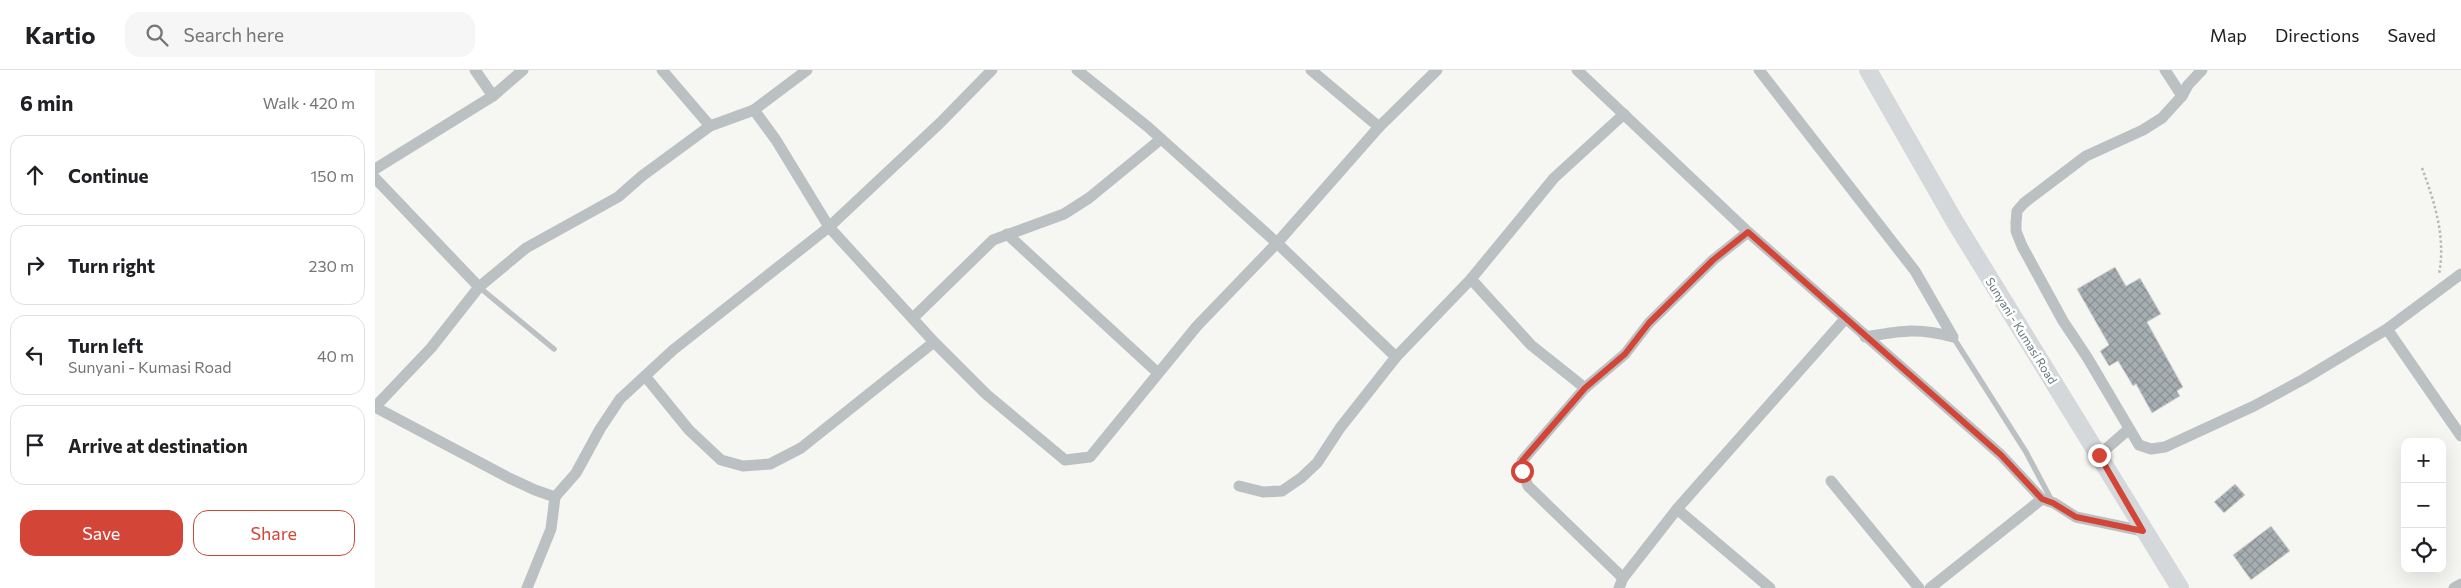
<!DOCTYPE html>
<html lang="en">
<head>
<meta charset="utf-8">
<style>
  :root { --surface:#fff; --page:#f6f6f6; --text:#202124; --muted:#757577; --line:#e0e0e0; --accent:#d24537 }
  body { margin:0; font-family:Commissioner,sans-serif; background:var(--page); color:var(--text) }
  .controls { position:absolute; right:15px; bottom:15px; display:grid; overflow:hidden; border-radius:10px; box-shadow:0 5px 20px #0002 }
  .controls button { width:45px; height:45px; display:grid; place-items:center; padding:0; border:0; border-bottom:1px solid var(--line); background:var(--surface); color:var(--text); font:25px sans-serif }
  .stop { position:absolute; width:15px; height:15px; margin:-11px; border:4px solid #d24537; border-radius:50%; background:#fff }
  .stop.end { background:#d24537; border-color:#fff; box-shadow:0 1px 5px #0008 }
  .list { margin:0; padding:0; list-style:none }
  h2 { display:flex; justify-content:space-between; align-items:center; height:65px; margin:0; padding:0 20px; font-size:21px }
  h2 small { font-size:16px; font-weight:400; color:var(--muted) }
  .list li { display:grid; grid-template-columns:32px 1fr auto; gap:15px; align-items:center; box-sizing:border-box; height:80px; margin:0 10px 10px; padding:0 10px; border:1px solid var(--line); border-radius:15px }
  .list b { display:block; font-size:19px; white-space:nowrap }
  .list p { margin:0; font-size:16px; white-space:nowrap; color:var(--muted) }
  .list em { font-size:16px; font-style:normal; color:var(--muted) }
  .actions { display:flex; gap:10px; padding:15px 20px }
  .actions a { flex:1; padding:11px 0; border:1px solid var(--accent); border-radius:15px; text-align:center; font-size:18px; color:var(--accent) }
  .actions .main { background:var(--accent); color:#fff }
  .icon { flex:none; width:28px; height:28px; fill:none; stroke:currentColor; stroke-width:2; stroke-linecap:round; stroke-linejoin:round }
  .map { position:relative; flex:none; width:2086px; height:518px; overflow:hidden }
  header { display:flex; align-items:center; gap:30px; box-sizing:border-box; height:70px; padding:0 25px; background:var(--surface); border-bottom:1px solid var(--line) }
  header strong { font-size:24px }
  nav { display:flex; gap:28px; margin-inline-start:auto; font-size:18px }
  .search { width:350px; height:45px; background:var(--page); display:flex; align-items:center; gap:12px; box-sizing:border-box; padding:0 18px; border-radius:15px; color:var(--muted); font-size:19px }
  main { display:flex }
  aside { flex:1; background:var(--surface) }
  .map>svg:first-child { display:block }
  .building { fill:url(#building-cross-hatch); stroke:#d7d7d6 }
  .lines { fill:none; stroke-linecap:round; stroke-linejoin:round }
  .path { stroke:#b6babc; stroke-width:2.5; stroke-dasharray:2.5 2.5; stroke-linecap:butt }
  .service { stroke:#bbc1c3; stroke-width:5.5 }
  .minor { stroke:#bbc1c3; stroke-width:11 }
  .primary { stroke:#d4d8da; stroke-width:18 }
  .route { stroke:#d24537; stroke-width:6 }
  .labels { text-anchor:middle; stroke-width:5; stroke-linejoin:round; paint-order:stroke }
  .street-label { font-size:12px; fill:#64757b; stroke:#fff }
</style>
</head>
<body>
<header>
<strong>Kartio</strong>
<div class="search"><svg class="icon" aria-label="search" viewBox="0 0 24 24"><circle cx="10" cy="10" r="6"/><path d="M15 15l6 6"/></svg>Search here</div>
<nav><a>Map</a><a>Directions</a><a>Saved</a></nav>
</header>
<main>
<aside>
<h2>6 min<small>Walk · 420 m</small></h2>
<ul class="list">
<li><svg class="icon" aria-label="ahead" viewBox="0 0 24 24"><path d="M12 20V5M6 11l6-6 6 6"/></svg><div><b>Continue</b></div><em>150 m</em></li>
<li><svg class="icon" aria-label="right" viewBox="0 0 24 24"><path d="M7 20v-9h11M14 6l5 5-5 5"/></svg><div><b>Turn right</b></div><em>230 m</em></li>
<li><svg class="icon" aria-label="left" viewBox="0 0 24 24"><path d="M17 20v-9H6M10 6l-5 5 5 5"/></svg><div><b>Turn left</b><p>Sunyani - Kumasi Road</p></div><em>40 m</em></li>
<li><svg class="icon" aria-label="arrive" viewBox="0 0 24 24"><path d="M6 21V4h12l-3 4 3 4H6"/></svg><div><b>Arrive at destination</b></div></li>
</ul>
<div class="actions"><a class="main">Save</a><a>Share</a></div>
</aside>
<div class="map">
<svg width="2086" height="518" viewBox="0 0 2086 518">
  <defs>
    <pattern id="building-cross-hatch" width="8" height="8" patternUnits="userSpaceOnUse" patternTransform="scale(1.25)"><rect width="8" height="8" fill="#a6aeb2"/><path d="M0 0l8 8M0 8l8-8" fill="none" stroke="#8b9296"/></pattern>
  </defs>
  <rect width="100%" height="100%" fill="#f6f6f3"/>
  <g class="building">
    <path d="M1740,197L1751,216L1765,208L1786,244L1772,252L1808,317L1802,321L1805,326L1777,343L1761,314L1758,316L1743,291L1734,296L1725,281L1734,275L1702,219Z"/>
    <path d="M1860,414L1870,425L1849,443L1839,432Z"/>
    <path d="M1896,456L1915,481L1876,510L1858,485Z"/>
  </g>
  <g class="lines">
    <path class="path" d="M2047,98C2060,133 2071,168 2064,204"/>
    <g class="service">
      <path d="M104,217L179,279"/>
      <path d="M1578,267L1651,382L1677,431"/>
    </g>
    <g class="minor">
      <path d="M100,0L118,26"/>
      <path d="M287,0L335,56"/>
      <path d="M432,0L379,40L401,70L454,157L559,272L611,324L690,390L715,387L822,256L902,173L1004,57L936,0"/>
      <path d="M702,0L773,57L902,173L1021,287"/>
      <path d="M1202,0L1373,162L1626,385L1667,429L1679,433L1701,447L1768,461"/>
      <path d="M1384,0L1540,201L1578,267C1542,257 1525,261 1490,267"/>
      <path d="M1790,0L1807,26L1787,48L1768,60L1711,86L1649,133L1642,141L1641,153V161L1647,176L1688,251L1712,287L1764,375L1776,379L1790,377L1879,336L1929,309L2012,259L2086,204"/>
      <path d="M1807,26L1813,15L1827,0"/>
      <path d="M1004,57L1062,0"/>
      <path d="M0,99L118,26L148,0"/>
      <path d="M0,108L104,217"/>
      <path d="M632,164L783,303"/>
      <path d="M1096,209L1156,275L1210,318L1250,284L1274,253L1338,190L1373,162"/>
      <path d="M538,248L618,170L689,144L714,128L786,69"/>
      <path d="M2012,259L2086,366"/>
      <path d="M270,306L314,360L346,390L368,396L395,394L426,378L559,272"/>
      <path d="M1210,318L1147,391V401L1153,416L1248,508"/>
      <path d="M0,337L134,408L160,420L180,427L201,403L225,359L245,329L298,280L454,157L565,53L617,0"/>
      <path d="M0,337L56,278L104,217L151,178L243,127L267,106L335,56L379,40"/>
      <path d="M1724,385L1754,359"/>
      <path d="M1456,411L1544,518"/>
      <path d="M864,416L888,422L907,421L926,408L942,393L965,358L1021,287L1096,209L1179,108L1249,44"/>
      <path d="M1302,439L1395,518"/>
      <path d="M152,518L176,459L180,427"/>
      <path d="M1244,518L1248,508L1302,439L1470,249"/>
      <path d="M1555,518L1667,429"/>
      <path d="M2079,518L2086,514"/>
    </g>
    <path class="primary" d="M1493,0L1580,152L1805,518"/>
  </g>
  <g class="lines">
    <path class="route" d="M1147,401V391L1210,318L1250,284L1274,253L1338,190L1373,162L1626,385L1667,429L1678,433L1701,447L1768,461L1724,385"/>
  </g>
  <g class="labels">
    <g class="street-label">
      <text transform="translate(1646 261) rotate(58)" y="4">Sunyani - Kumasi Road</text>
    </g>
  </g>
</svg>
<div class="controls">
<button>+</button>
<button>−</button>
<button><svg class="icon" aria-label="locate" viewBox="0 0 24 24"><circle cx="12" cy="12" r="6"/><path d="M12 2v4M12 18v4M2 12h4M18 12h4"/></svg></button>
</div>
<div class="stop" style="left:1147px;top:401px"></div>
<div class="stop end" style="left:1724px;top:385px"></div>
</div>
</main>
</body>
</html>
